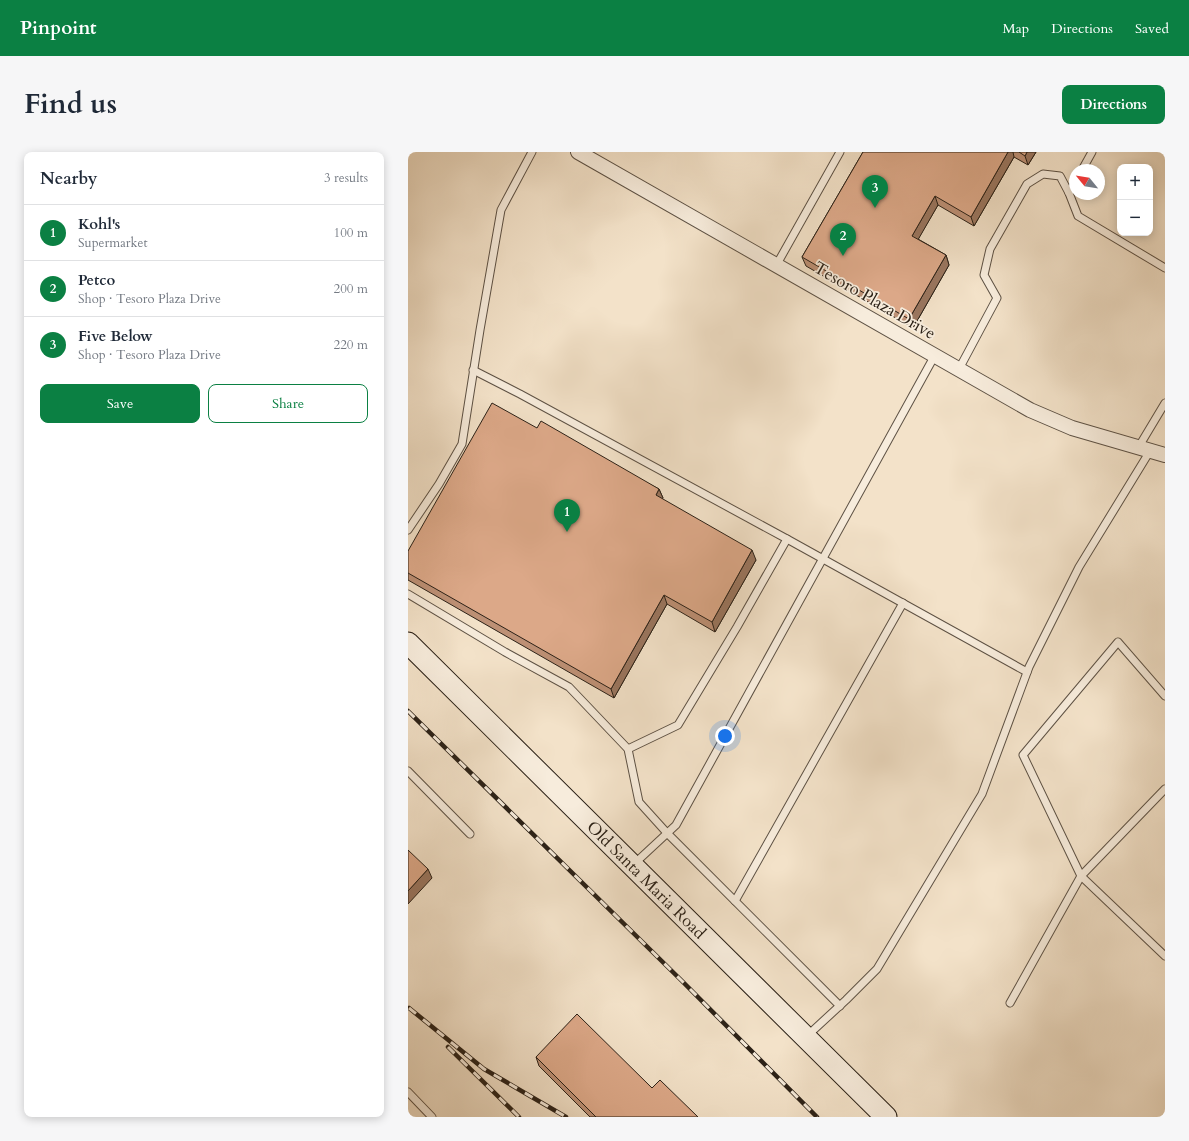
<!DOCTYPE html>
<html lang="en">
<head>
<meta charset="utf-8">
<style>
  :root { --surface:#fff; --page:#f6f6f7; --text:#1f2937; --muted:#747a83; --line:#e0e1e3; --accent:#0b8043 }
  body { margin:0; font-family:Cardo,serif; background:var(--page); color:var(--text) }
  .controls { position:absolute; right:12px; top:12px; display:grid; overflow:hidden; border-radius:8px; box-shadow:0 2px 10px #0003 }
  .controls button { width:36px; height:36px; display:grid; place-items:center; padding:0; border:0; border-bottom:1px solid var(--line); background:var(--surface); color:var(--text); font:20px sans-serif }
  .compass { position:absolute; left:661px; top:12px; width:36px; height:36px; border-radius:50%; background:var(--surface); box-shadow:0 2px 10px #0003; rotate:300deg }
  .you { position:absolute; left:317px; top:584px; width:14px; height:14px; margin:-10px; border:3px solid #fff; border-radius:50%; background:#1a73e8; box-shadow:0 0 0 6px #1a73e833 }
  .badge { display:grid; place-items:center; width:26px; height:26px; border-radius:50%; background:var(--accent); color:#fff; font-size:13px; font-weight:700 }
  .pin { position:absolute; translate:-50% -33px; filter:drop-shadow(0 1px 2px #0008) }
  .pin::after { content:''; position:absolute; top:21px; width:14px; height:12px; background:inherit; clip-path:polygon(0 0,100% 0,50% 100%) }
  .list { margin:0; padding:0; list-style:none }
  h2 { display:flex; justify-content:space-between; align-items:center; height:52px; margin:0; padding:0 16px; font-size:17px }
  h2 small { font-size:13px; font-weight:400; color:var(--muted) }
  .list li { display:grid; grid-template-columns:26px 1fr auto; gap:12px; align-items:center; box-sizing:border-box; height:56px; padding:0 16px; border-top:1px solid var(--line) }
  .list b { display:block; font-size:15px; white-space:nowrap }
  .list p { margin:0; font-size:13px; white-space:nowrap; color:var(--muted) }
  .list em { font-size:13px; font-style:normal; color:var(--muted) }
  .actions { display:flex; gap:8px; padding:12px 16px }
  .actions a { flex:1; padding:9px 0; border:1px solid var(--accent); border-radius:8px; text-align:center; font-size:14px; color:var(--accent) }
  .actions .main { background:var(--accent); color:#fff }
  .map { position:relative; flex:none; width:757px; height:965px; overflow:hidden; border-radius:8px }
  header { display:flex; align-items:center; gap:24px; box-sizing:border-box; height:56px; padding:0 20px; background:var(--accent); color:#fff }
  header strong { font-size:19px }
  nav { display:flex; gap:22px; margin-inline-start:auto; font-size:14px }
  .intro { display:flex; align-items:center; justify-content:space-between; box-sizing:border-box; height:96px; padding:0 24px }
  h1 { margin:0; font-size:28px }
  .button { padding:10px 18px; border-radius:8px; background:var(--accent); color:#fff; font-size:14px; font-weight:700 }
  main { display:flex; gap:24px; padding:0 24px }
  aside { flex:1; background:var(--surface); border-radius:8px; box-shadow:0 2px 10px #0003 }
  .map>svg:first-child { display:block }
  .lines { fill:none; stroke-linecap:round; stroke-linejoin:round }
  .lane-casing { stroke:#5d5144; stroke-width:9 }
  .street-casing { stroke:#5d5144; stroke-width:16 }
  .secondary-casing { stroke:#2b2117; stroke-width:23 }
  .lane { stroke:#f7ecdc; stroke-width:7 }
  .street { stroke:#f7ecdc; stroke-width:14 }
  .secondary { stroke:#f7ecdc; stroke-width:21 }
  .rail-casing { stroke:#2b2117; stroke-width:4.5 }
  .rail { stroke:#f7ecdc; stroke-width:3; stroke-dasharray:9; stroke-linecap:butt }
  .wall { fill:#bd9075; stroke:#2b2117 }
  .shaded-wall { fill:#9a765f; stroke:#2b2117 }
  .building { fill:#dca888; stroke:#2b2117 }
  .labels { text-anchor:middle; stroke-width:3.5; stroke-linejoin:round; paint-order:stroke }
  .street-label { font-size:17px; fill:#2b2117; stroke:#f7ecdc }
</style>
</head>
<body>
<header>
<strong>Pinpoint</strong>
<nav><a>Map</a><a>Directions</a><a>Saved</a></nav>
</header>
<div class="intro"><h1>Find us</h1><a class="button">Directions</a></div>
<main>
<aside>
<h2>Nearby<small>3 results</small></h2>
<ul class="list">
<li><span class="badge">1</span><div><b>Kohl's</b><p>Supermarket</p></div><em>100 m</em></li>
<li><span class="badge">2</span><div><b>Petco</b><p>Shop · Tesoro Plaza Drive</p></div><em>200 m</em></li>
<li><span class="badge">3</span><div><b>Five Below</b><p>Shop · Tesoro Plaza Drive</p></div><em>220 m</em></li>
</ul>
<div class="actions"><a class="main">Save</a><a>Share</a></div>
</aside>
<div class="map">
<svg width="757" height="965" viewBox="0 0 757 965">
  <rect width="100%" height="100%" fill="#f3e2c9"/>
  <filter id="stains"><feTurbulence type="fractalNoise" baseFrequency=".005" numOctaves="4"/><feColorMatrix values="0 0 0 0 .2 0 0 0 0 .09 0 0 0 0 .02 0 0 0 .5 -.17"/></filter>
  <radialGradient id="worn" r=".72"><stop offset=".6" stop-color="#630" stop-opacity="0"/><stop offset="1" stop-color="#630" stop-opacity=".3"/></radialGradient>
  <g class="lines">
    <g class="lane-casing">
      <g id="lane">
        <path d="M674,18L684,0"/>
        <path d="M661,41L667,30"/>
        <path d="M369,112L432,0"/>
        <path d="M551,217L589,146L576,123L582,97L619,32L635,22L652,24L661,41L670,64L757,116"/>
        <path d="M65,218L112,242L379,387"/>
        <path d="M730,296L757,251"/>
        <path d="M0,378L31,332L54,292L72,178L93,58L124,0"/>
        <path d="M0,442L97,500L161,535L220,597L231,650L259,681L432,854"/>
        <path d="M220,597L270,573L329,475L379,387L619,520"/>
        <path d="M0,619L62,682"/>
        <path d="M757,637L673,724L757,804"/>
        <path d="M226,712L268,673L527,203"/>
        <path d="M327,749L495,451"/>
        <path d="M602,851L673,724L615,603L710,490L757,544"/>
        <path d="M399,884L438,848L469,817L574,642L621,515L671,415L742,299"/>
        <path d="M0,940L24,965"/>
      </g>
    </g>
    <g class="street-casing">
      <path id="street" d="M170,0L622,258L664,276L757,303"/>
    </g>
    <g class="secondary-casing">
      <g id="secondary">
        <path id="s1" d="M0,491L478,965"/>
      </g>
    </g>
    <use href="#lane" class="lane"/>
    <use href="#street" class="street"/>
    <use href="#secondary" class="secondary"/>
    <g class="rail-casing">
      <g id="rail">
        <path d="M0,559L274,829L409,965"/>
        <path d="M1,856L76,917L158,965"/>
        <path d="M40,895L111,965"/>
      </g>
    </g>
    <use href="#rail" class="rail"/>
  </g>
  <g class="wall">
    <path d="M455,0H628L620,13L606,5L566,74L530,53L510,87L538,103L541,113L505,176L398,114L394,105Z"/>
    <path d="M129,276L251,337L255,346L254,347L348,408L307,480L259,452L206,546L0,428V399Z"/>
    <path d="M128,905L244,936L290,965H182L131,914Z"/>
  </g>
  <g class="shaded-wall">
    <path d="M600,0H605L606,5L566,74L563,65Z"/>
    <path d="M619,0H628L620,13L617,4Z"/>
    <path d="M527,44L530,53L507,93L504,84Z"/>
    <path d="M538,103L541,113L505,176L501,167Z"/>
    <path d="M251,337L255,346L251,352L248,343Z"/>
    <path d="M344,398L348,408L307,480L304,470Z"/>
    <path d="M256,443L259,452L206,546L203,537Z"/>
    <path d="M20,717L24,726L0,752V739Z"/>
  </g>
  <g class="building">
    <path d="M455,0H600L563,65L527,44L504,84L538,103L501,167L394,105Z"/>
    <path d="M611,0H619L617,4Z"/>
    <path d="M84,251L129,276L133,269L251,337L248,343L344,398L304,470L256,443L203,537L0,421V399Z"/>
    <path d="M0,698L20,717L0,739Z"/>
    <path d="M169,862L244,936L252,928L290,965H188L128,905Z"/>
  </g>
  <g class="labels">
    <g class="street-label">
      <text transform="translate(467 148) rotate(30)" y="6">Tesoro Plaza Drive</text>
      <text dy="6" stroke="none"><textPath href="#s1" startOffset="336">Old Santa Maria Road</textPath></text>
    </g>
  </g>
  <rect width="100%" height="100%" filter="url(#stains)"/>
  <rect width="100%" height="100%" fill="url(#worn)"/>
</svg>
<div class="controls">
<button>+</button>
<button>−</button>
</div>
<svg class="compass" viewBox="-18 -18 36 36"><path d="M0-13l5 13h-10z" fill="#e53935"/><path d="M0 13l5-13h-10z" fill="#747a83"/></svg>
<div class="you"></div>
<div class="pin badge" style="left:159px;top:380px">1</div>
<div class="pin badge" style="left:435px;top:104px">2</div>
<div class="pin badge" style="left:467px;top:56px">3</div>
</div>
</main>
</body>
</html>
